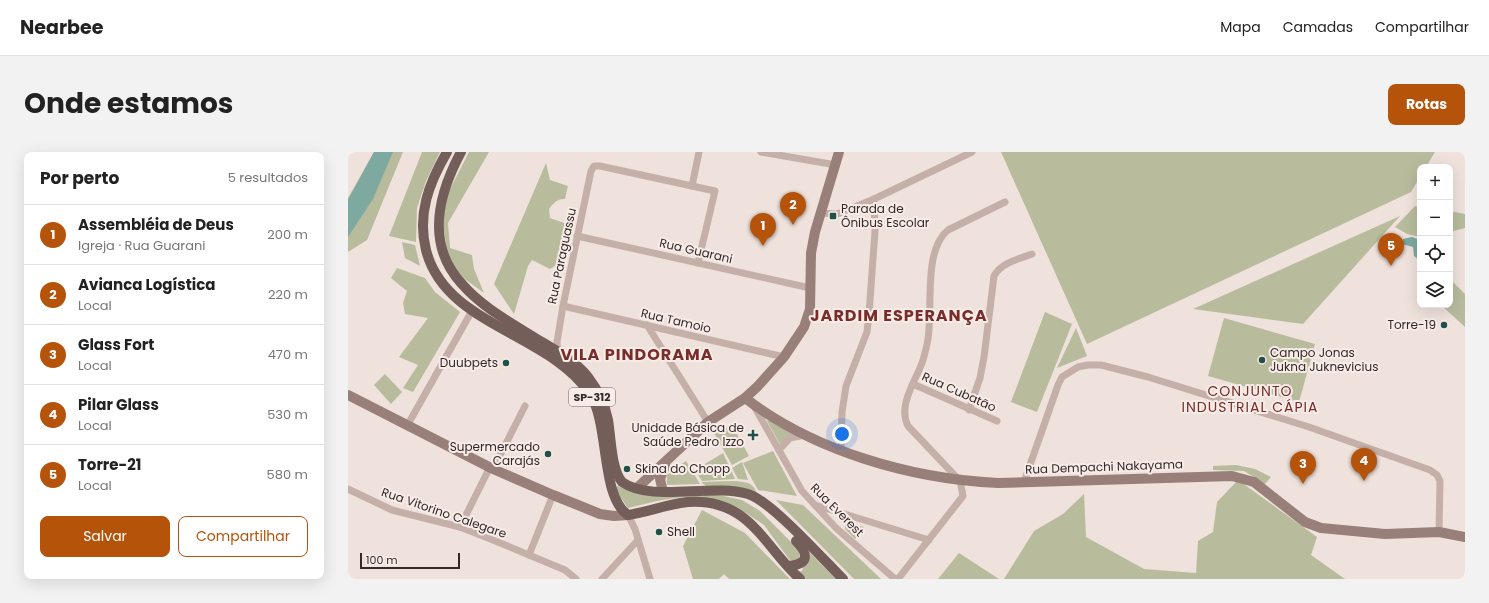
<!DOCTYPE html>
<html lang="pt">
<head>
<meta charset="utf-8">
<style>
  :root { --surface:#fff; --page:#f2f2f2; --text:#222; --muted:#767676; --line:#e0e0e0; --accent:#b45309 }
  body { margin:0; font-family:Poppins,sans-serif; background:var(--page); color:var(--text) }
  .controls { position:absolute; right:12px; top:12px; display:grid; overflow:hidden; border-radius:8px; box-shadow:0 4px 16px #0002 }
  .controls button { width:36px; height:36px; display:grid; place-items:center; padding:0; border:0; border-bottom:1px solid var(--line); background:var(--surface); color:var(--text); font:20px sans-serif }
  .scale { position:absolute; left:12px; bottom:10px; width:100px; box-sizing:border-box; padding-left:4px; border:2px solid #332928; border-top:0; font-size:11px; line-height:14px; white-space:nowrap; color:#332928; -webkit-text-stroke:3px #f7ece7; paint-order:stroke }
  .you { position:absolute; left:494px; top:282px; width:14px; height:14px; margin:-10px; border:3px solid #fff; border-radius:50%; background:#1a73e8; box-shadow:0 0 0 6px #1a73e833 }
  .badge { display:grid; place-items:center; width:26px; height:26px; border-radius:50%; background:var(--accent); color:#fff; font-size:13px; font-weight:700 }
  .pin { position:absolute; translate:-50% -33px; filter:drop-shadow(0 1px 2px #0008) }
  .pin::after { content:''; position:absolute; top:21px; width:14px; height:12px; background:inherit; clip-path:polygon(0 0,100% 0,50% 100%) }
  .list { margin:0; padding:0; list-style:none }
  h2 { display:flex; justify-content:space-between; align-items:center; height:52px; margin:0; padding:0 16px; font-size:17px }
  h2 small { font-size:13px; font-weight:400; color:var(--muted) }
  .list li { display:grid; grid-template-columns:26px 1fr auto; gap:12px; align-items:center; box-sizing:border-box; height:60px; padding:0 16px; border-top:1px solid var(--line) }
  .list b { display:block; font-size:15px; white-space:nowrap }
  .list p { margin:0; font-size:13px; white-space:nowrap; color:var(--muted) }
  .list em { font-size:13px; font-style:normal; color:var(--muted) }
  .actions { display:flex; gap:8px; padding:12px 16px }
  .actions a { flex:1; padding:9px 0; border:1px solid var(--accent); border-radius:8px; text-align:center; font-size:14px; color:var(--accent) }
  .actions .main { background:var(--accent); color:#fff }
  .icon { flex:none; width:22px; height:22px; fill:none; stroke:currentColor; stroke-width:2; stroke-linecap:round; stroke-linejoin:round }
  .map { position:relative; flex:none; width:1117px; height:427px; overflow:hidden; border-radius:8px }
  header { display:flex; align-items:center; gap:24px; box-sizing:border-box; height:56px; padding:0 20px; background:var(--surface); border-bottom:1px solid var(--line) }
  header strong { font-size:19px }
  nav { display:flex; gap:22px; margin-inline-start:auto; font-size:14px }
  .intro { display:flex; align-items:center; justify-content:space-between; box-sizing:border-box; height:96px; padding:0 24px }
  h1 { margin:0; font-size:28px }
  .button { padding:10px 18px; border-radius:8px; background:var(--accent); color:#fff; font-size:14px; font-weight:700 }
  main { display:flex; gap:24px; padding:0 24px }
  aside { flex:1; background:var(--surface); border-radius:8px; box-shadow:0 4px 16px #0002 }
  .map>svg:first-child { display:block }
  .green { fill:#b8bc9d }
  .water { fill:#7da9a1 }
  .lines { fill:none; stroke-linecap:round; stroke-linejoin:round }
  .street { stroke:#c5b0a9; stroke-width:7 }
  .secondary { stroke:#997f7a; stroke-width:10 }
  .primary { stroke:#735e5a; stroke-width:10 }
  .poi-dot { fill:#225049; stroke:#f7ece7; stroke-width:1.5 }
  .labels { text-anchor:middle; stroke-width:4; stroke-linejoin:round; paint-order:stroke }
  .shield { fill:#f7ece7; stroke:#6e6461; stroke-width:1 }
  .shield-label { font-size:11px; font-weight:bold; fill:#332928 }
  .poi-label { font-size:12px; fill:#332928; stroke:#f7ece7; text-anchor:start }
  .street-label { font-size:12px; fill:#332928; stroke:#f7ece7 }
  .quarter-label { font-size:14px; letter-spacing:1px; fill:#792c29; stroke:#f7ece7 }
  .district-label { font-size:16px; font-weight:bold; letter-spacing:1px; fill:#792c29; stroke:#f7ece7 }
</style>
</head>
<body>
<header>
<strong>Nearbee</strong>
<nav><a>Mapa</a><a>Camadas</a><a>Compartilhar</a></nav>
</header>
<div class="intro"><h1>Onde estamos</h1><a class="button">Rotas</a></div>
<main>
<aside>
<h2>Por perto<small>5 resultados</small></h2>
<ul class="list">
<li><span class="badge">1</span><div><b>Assembléia de Deus</b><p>Igreja · Rua Guarani</p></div><em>200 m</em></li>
<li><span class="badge">2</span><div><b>Avianca Logística</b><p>Local</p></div><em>220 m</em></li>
<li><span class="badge">3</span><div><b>Glass Fort</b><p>Local</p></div><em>470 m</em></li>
<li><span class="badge">4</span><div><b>Pilar Glass</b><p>Local</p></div><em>530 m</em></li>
<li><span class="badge">5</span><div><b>Torre-21</b><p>Local</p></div><em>580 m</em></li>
</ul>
<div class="actions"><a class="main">Salvar</a><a>Compartilhar</a></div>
</aside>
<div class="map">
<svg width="1117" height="427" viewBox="0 0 1117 427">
  <rect width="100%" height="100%" fill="#efe1db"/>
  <g class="green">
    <path d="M26,0H55L19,88L0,100V46Z"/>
    <path d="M74,0H92L78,29L69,56L68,90L41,84Z"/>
    <path d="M121,0H141L100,71L102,96L124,103L126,117L136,141L118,128L106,116L99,98L94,66L101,39Z"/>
    <path d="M653,0H1087L1078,15H1072V25L1063,40L739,192Z"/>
    <path d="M198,11L202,28L220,34L217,47C209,46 205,52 201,57L202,66L222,73C218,88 217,110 202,117L184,108L180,114L166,162L146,132Z"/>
    <path d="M1067,54L1072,55V85L1059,82L1047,75Z"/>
    <path d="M1102,59L1117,62V76L1102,80Z"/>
    <path d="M1052,64L955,172L845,157Z"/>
    <path d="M54,90L67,93L72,114L57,106Z"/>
    <path d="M49,116L77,126L87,140L112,160L65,240L55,236L70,213L51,205L80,166L57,162L55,151L59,139L43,126Z"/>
    <path d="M1102,127L1117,142V175L1093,153H1102Z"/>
    <path d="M697,160L724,172L689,260L663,250Z"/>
    <path d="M876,166L967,192L951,250L860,224Z"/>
    <path d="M728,176L739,204L709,216Z"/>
    <path d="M37,222L54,240L43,252L26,233Z"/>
    <path d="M423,265L446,281L432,292L419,269Z"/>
    <path d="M384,273L401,304L384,313L366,281Z"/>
    <path d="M425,299L449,344L410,338L395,311Z"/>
    <path d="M375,301L387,327L354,329L347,318Z"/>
    <path d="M338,309L352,332L319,333V323Z"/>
    <path d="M394,310L400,328L390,327L384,316Z"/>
    <path d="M888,313L907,317L923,325L917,332L896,319L865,318V314Z"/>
    <path d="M890,328L969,385L963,403L997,427H656L686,379L715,362L736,342L738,385L796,417L848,421L850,389L865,380L869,350Z"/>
    <path d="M384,329C396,330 407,329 409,344L358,334L353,330Z"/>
    <path d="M269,334L281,338L371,343L394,348L412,359L451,398V407L444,409L441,407L416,373L398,361L382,353L349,346L334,345L309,349L280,356L266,336Z"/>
    <path d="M428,348L455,353L533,427H506Z"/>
    <path d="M354,358L397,381L442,427H381L376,422L371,427H345L335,394Z"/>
    <path d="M497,370L516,375L507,387L497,377Z"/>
    <path d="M461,400L488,427H457L449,420L454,419Z"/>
    <path d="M611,401L651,427H590Z"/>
  </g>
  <g class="water">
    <path d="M26,0H45L25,47L0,85V48Z"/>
    <path d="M1064,85L1072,88V106L1070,107L1066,104L1065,95L1054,92L1055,87Z"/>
  </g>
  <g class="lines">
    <g class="street">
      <path d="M413,0L488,13"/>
      <path d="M344,34L351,0"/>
      <path d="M472,61L489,62L497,59L526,47L624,0"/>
      <path d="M229,84L462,136"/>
      <path d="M215,154L436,205"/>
      <path d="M299,173L360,270"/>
      <path d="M210,200L209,190L215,154L243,19L246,14H252L367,39L350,111"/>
      <path d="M565,232L649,269"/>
      <path d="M406,254L454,339L488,376L547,427"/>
      <path d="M621,258L632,226L636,205L646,124C653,111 670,107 684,102"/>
      <path d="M59,274L125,157"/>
      <path d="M431,298L442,286L457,283"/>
      <path d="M493,299L494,260L498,234L519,180L521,162L527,79L526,47"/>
      <path d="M145,317L177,254"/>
      <path d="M676,330L710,233L714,225L730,215L740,213H753L800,225L961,275L1082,318L1089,323L1092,329L1091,380"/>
      <path d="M0,337L44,358L112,375L145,388L217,418L228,427"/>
      <path d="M467,353L581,388"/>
      <path d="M280,363L287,377L302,427"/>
      <path d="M112,375L142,315"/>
      <path d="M181,403L205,343"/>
      <path d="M254,427L290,388"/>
      <path d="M550,427L615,344L612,329L560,274C549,252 569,228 575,208C577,201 579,193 580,187C585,156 575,98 600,78L657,50"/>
    </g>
    <g class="secondary">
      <path d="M0,243L145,317L205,343L252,362L266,364L280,363"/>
      <path d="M397,246C466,299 563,327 650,331L884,324L906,330L957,370L973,376L1037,382L1091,380L1117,385"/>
      <path d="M289,336L360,270L397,246L409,235L436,205L456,175L462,157L463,101L467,80L491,0"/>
      <path d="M315,340L312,327L317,314"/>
    </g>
    <g class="primary">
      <path d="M99,0C81,31 69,62 78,98C97,174 202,181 242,242C262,273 252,344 280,363C300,360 320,352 340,350C401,346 415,393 452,427"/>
      <path d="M113,0C90,43 77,92 114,132C133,154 160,169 184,184C203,196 226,207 240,225C250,238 257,252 260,268C263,285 263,317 274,330C304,351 363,331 400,342C423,349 475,407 495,427"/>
      <path d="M441,414C462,412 460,401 448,389"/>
    </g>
  </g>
  <g class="poi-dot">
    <rect x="481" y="60" width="8" height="8" rx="2"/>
    <circle cx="1096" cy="173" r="4"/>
    <circle cx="914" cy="208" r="4"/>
    <circle cx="158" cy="211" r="4"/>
    <path d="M403 277h4v4h4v4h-4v4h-4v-4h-4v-4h4z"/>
    <circle cx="200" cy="302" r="4"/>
    <circle cx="279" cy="317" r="4"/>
    <circle cx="311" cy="380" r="4"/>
  </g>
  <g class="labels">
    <rect class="shield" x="221" y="236" width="46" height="18" rx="3"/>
    <g class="shield-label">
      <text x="244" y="249">SP-312</text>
    </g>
    <g class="poi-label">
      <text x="493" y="61">Parada de<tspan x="493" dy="14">Ônibus Escolar</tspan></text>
      <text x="1088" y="177" text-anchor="end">Torre-19</text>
      <text x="922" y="205">Campo Jonas<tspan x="922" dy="14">Jukna Juknevicius</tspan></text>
      <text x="150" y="215" text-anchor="end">Duubpets</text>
      <text x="396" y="280" text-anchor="end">Unidade Básica de<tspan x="396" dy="14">Saúde Pedro Izzo</tspan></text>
      <text x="192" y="299" text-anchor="end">Supermercado<tspan x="192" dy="14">Carajás</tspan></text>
      <text x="287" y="321">Skina do Chopp</text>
      <text x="319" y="384">Shell</text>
    </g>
    <g class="street-label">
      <text transform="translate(348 99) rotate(13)" y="4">Rua Guarani</text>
      <text transform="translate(214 104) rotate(-78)" y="4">Rua Paraguassu</text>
      <text transform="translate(328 169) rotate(13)" y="4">Rua Tamoio</text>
      <text transform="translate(611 240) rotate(24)" y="4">Rua Cubatão</text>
      <text transform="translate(756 315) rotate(-2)" y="4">Rua Dempachi Nakayama</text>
      <text transform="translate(489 358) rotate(45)" y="4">Rua Everest</text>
      <text transform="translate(96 361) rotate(19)" y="4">Rua Vitorino Calegare</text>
    </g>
    <g class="quarter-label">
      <text x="902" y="244">CONJUNTO<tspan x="902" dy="16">INDUSTRIAL CÁPIA</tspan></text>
    </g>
    <g class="district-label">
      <text x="551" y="169">JARDIM ESPERANÇA</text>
      <text x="289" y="208">VILA PINDORAMA</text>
    </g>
  </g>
</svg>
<div class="controls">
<button>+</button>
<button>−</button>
<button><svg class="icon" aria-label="locate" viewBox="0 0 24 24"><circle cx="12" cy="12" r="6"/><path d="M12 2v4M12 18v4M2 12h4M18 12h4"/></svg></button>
<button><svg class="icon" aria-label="layers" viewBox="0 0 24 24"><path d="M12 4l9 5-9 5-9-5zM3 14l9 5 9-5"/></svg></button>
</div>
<div class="scale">100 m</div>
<div class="you"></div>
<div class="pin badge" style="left:415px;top:94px">1</div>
<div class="pin badge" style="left:445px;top:73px">2</div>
<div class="pin badge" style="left:955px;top:332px">3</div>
<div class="pin badge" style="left:1016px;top:329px">4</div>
<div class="pin badge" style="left:1043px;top:114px">5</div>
</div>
</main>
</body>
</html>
